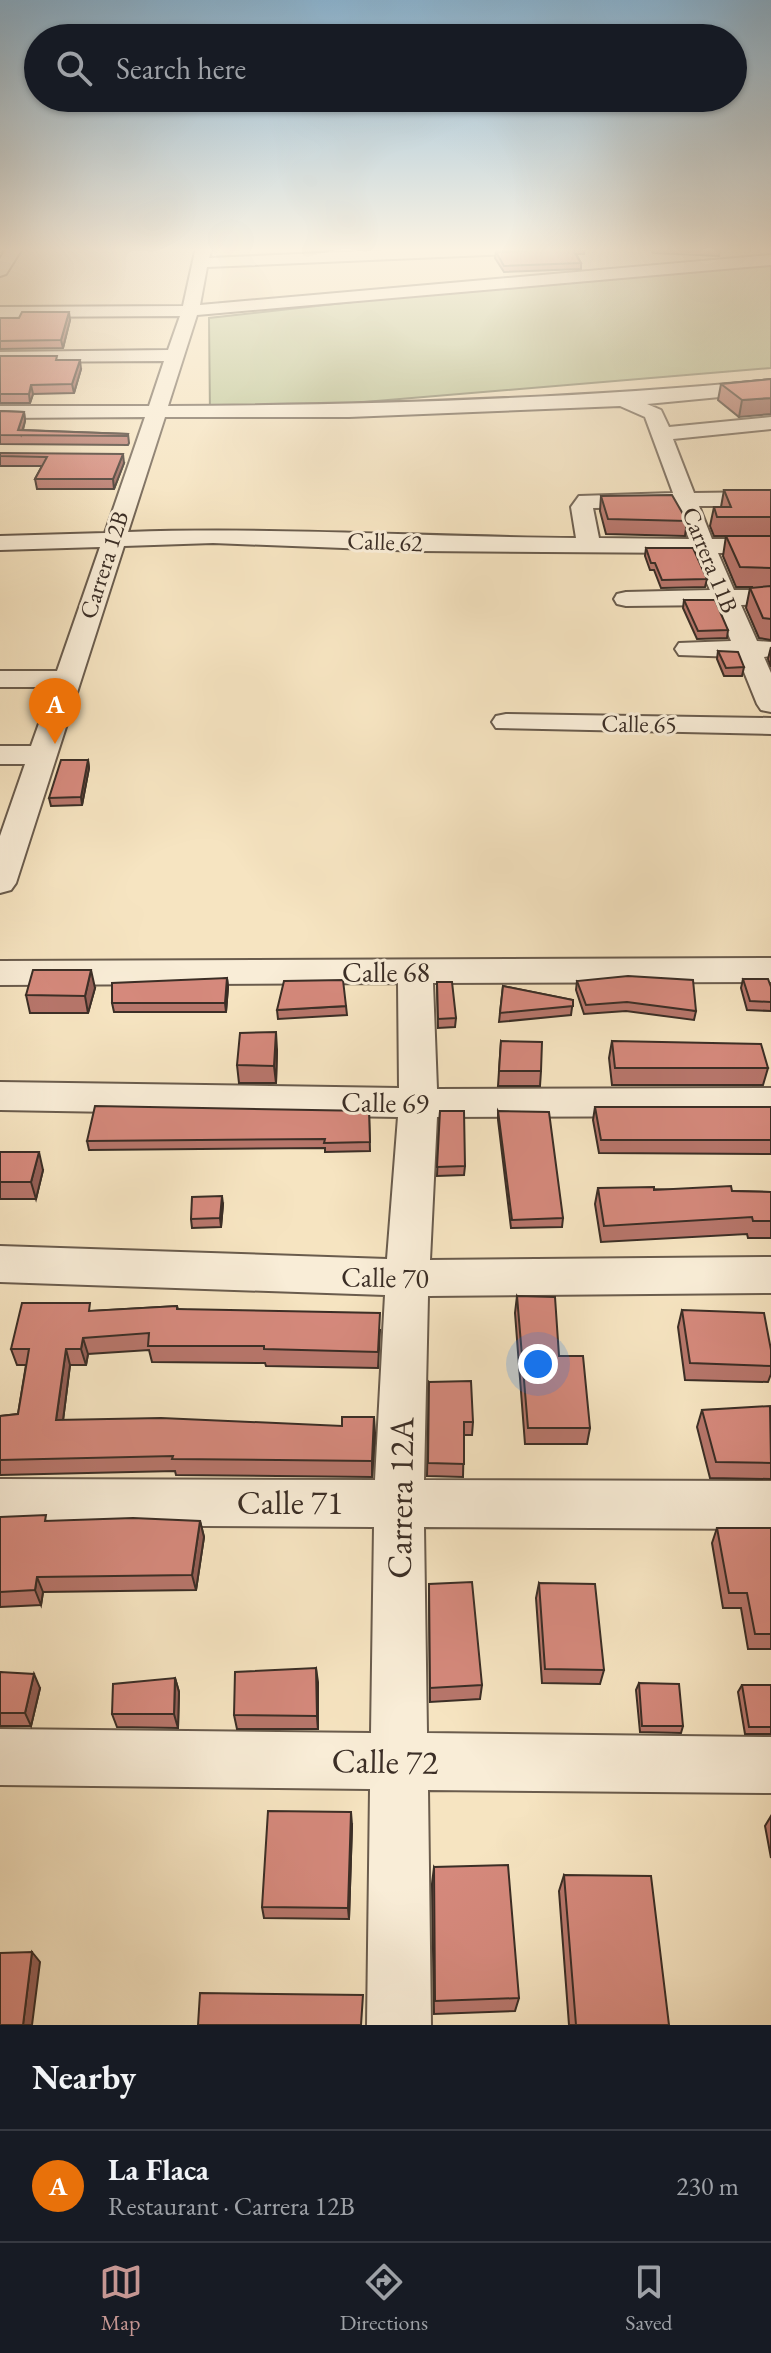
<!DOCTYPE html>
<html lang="en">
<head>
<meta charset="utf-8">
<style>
  :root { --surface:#171b24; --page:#242831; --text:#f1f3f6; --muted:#9ea1a6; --line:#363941; --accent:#c59692 }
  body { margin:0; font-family:"EB Garamond",serif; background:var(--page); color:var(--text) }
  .you { position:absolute; left:538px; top:1364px; width:28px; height:28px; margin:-20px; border:6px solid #fff; border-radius:50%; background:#1a73e8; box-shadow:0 0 0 12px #1a73e833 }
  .badge { display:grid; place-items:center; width:52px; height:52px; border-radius:50%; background:var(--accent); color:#fff; font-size:26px; font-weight:700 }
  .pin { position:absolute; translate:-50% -66px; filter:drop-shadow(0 2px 4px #0008) }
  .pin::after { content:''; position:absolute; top:42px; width:28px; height:24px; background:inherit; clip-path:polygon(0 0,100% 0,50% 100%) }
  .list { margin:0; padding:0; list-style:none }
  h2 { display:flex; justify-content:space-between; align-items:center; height:104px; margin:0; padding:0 32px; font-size:34px }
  h2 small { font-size:26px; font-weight:400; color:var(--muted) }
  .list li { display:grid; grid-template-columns:52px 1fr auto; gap:24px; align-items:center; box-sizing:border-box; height:112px; padding:0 32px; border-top:2px solid var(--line) }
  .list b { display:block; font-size:30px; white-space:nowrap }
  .list p { margin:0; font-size:26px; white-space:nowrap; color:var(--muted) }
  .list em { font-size:26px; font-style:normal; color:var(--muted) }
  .icon { flex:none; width:44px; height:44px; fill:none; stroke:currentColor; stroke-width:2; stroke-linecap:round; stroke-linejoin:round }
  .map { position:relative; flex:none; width:771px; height:2025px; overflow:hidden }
  .search { position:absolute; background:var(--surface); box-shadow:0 2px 6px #0004; left:24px; right:24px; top:24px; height:88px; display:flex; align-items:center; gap:20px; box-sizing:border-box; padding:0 28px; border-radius:44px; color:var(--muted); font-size:30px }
  .sheet { height:216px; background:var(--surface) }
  nav { display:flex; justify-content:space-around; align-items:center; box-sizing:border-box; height:112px; border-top:2px solid var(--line); background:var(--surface); font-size:22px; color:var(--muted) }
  nav a { display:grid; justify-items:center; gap:4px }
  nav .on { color:var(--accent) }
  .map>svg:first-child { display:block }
  .green { fill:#bbc494; stroke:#7b795d; stroke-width:2 }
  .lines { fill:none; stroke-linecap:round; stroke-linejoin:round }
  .street-casing { stroke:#6a5c4d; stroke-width:4 }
  .street { fill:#f9edd7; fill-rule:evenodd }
  .wall { fill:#b7766b; stroke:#3b2e26; stroke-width:2 }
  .shaded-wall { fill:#956057; stroke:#3b2e26; stroke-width:2 }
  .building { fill:#d5897c; stroke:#3b2e26; stroke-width:2 }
  .labels { text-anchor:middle; stroke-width:6; stroke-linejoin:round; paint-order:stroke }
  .far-street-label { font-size:24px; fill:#3b2e26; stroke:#f9edd7 }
  .street-label { font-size:28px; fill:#3b2e26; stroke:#f9edd7 }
  .near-street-label { font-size:34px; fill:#3b2e26; stroke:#f9edd7 }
</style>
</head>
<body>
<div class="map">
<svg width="771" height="2025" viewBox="0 0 771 2025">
  <rect width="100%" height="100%" fill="#f6e4c1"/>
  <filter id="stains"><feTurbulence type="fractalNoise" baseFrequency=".0025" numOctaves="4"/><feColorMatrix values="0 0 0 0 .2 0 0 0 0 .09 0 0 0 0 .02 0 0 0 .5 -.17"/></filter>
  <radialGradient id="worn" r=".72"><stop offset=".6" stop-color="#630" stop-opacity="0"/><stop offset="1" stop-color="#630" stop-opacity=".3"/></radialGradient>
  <path class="green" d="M771,263V368L210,415L209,318L568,278Z"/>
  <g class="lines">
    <g class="street-casing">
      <g id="street">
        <path d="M7,247H23L6,274L0,276V259Z"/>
        <path d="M196,247H212L209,258L453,247L542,248L534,253L207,267L200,305L771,255V265L197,315L168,406C370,405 570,399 771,380V392L647,404L661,410L669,427L771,417V429L673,439L694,493L771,492V506H699L712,539H771V553H718L734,590H771V604L741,605L757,641L771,642V656L764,657L771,673V712L761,710L757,704L738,657L679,655L675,649L679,643L731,641L716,605L626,606L617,604L614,599L617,594L626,592L710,590L694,553L420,551L213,543L124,546L16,883L11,890L0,893V836L25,764H0V746H31L52,687H0V671H57L100,547L0,550V536L105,533L145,417L0,418V406H149L164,361L0,362V352L168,350L180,316L0,317V307L183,306ZM620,406L645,417L673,493L579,496L571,507L576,538C427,537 277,527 128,532L165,417H349ZM677,507L689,539L599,538L593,508Z"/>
        <path d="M506,714L771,718V734L496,728L492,722L496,716Z"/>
        <path d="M771,958V982L433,983L437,1089L771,1088V1116L437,1117L430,1260L771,1257V1293L428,1296L424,1480L771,1481V1529L424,1527L427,1733L771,1737V1793L428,1790L431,2025H367L370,1789L0,1785V1729L371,1733L374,1527L0,1525V1479L375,1480L385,1295L0,1282V1246L387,1259L398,1117L0,1110V1082L399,1088L398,983L0,985V961Z"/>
      </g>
    </g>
    <use href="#street" class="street"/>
  </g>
  <g class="wall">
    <path d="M641,247H718L720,250L719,256L653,253L650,249L643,250Z"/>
    <path d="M584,248V254H576L581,263V269L504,272L495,258L496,252Z"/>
    <path d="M0,318L70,320L63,348L0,349Z"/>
    <path d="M0,356L58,360L81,369L74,393L33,394L30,403H0Z"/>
    <path d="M771,379L739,417L718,400L721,384Z"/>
    <path d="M0,411L24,412L25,421L23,430L128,434L129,443L128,445L0,444Z"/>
    <path d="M0,453L124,463L114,489H37L35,479L42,466H0Z"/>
    <path d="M724,490H771V536H714L710,526L714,507H721Z"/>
    <path d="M601,496L687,521L685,536L606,534L600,511Z"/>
    <path d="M726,536H771V640L759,638L746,608L750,588L753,587H736L723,556Z"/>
    <path d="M646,548L707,579L705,587L661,588L654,570H650L645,556Z"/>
    <path d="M684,600L728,630L727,638L697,639L683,608Z"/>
    <path d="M771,647V667L768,659Z"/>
    <path d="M718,651L744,667L742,676H724L717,659Z"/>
    <path d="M88,760L89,768L82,805L51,806L49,798Z"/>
    <path d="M227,978L228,987L226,1012H114L112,1003Z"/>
    <path d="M743,979L771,987V1011L747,1010L741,988Z"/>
    <path d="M577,981L696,1011L694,1020L626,1011L584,1014L576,990Z"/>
    <path d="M437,982L456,1018L455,1027L438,1028Z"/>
    <path d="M503,986L573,1000L571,1015L499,1022Z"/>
    <path d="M95,988L88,1013H30L26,995Z"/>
    <path d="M346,1006L347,1015L278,1019L277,1010Z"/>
    <path d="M501,1041L541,1071L540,1086H498Z"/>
    <path d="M612,1041L768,1068L763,1085H612L609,1058Z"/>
    <path d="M277,1050L276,1083H239L237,1065Z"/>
    <path d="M595,1107H771V1154L599,1153L593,1120Z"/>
    <path d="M369,1111L370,1151L325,1152V1148L89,1150L87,1141Z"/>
    <path d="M440,1111L465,1166L464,1175L437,1176Z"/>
    <path d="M498,1111L563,1218L562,1227L511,1228L498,1120Z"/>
    <path d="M0,1152L43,1170L36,1199H0Z"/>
    <path d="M598,1188L771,1192V1238H748L747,1234L601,1242L595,1204Z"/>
    <path d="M223,1204L221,1227L192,1228L191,1219Z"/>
    <path d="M517,1296L559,1356L590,1428L587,1444H525L515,1313Z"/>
    <path d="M177,1306L178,1309L380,1330L378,1368L266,1366L265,1363L152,1362L149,1350L88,1354L86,1365H70L63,1420L375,1433L372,1477L176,1475L175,1471L0,1475V1416L18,1414L26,1365H17L11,1349L92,1311Z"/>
    <path d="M682,1310L771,1350V1374L768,1382L685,1380L678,1327Z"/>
    <path d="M429,1382L473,1422L472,1435H464L463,1477L427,1476Z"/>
    <path d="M771,1409V1479L710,1478L697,1427L702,1410Z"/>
    <path d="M0,1517L48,1521H200L204,1537L196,1590L43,1592L41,1605L0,1607Z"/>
    <path d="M717,1528H771V1649H748L741,1608H723L712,1543Z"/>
    <path d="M539,1583L604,1670L600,1684L542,1683L536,1598Z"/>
    <path d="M429,1584L482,1685L480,1699L430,1702Z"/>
    <path d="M316,1668L318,1729H237L234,1715Z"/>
    <path d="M0,1672L40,1688L31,1726H0Z"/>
    <path d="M175,1678L179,1692L178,1728L117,1727L112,1714Z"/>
    <path d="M639,1683L683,1726L681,1733L640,1732L636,1690Z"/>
    <path d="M742,1685H771V1734H745L738,1692Z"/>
    <path d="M771,1816V1858L765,1826Z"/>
    <path d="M352,1825L349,1919L264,1918L262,1907Z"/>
    <path d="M434,1867L519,1998L515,2011L434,2014L432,1884Z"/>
    <path d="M564,1875L669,2025H569L559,1891Z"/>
  </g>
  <g class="shaded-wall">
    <path d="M231,247H264L231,250Z"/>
    <path d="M69,312L70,320L63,348L61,340Z"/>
    <path d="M80,360L81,369L74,393L72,384Z"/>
    <path d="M31,385L33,394L30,403L29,394Z"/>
    <path d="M771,398V414L739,417L742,400Z"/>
    <path d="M24,412L25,421L21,435L18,430Z"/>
    <path d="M123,454L124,463L114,489L113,479Z"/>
    <path d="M88,760L89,768L82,805L81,797Z"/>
    <path d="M91,970L95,988L88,1013L85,996Z"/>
    <path d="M227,978L228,987L226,1012L225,1003Z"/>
    <path d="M276,1032L277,1050L276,1083L274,1066Z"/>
    <path d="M39,1152L43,1170L36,1199L31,1182Z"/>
    <path d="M222,1196L223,1204L221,1227L220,1218Z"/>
    <path d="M83,1338L88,1354L86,1365L81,1349Z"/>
    <path d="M66,1349L70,1365L61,1436L56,1420Z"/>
    <path d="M374,1417L375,1433L372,1477V1461Z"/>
    <path d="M200,1521L204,1537L196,1590L192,1575Z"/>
    <path d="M37,1577L43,1592L41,1605L35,1590Z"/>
    <path d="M316,1668L318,1682V1729L317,1716Z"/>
    <path d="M34,1674L40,1688L31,1726L25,1713Z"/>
    <path d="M175,1678L179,1692L178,1728L174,1714Z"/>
    <path d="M351,1812L352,1825L349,1919L348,1908Z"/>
    <path d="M32,1952L40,1962L32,2025H23Z"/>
  </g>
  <g class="building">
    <path d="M540,247H583L584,248H572L581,263L504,266L496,252L535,250Z"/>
    <path d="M654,247H718L720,250Z"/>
    <path d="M22,312H69L61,340L0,341V318H19Z"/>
    <path d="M0,356H57L56,360H80L72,384L31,385L29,394H0Z"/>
    <path d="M771,379V398L742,400L721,384Z"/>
    <path d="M0,411L24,412L18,430L128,434L127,436L0,435Z"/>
    <path d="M0,453L123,454L113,479H35L47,457L0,456Z"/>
    <path d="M724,490H771V517H717L714,507H731Z"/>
    <path d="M672,495L687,521L608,519L601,496Z"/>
    <path d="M726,536H771V568L740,567Z"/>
    <path d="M646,548H693L707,579L662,580L655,563H651Z"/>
    <path d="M771,586V619L763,618L750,588Z"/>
    <path d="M684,600H715L728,630L698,631Z"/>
    <path d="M718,651L738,652L744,667L726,668Z"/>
    <path d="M61,760H88L81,797L49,798Z"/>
    <path d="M33,970H91L85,996L26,995Z"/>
    <path d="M628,976L693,980L696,1011L627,1002L586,1005L577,981Z"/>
    <path d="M227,978L225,1003H112V983Z"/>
    <path d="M743,979H768L771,987V1002L750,1001Z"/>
    <path d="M343,980L346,1006L277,1010L284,981Z"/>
    <path d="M437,982H452L456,1018L438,1019Z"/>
    <path d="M503,986L573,1000V1006L500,1013Z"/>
    <path d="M276,1032L274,1066L237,1065L240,1033Z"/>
    <path d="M501,1041L542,1042L541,1071H499Z"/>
    <path d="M612,1041L761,1044L768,1068H615Z"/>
    <path d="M95,1106L369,1111L370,1142L324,1143L325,1139L87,1141Z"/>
    <path d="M595,1107H771V1140H601Z"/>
    <path d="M440,1111H464L465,1166L437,1167Z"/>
    <path d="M498,1111L549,1112L563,1218L512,1220Z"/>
    <path d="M0,1152H39L31,1182H0Z"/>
    <path d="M731,1186L732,1191L771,1192V1221H753L752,1217L604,1226L598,1188L654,1187V1190Z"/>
    <path d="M222,1196L220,1218L191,1219L192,1197Z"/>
    <path d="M517,1296L555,1297L559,1356H583L590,1428H528Z"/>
    <path d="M22,1303H90L89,1311L177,1306V1309L380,1313L378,1352L264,1349V1346H148L149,1333L83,1338L81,1349H66L56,1420L161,1418L342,1426V1417H374L372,1461L172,1459L173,1456L0,1460V1416L18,1414L29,1349H11Z"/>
    <path d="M682,1310L764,1313L771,1350V1366L690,1363Z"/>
    <path d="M471,1381L473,1422H464V1464L428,1463L429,1382Z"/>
    <path d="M770,1406L771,1463L716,1462L702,1410Z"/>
    <path d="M46,1515L45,1521L133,1518L200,1521L192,1575L37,1577L35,1590L0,1592V1517Z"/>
    <path d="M717,1528H771V1634H755L747,1593H729Z"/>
    <path d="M472,1582L482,1685L430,1688L429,1584Z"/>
    <path d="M539,1583L595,1584L604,1670L545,1669Z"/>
    <path d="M316,1668L317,1716L234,1715L235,1672Z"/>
    <path d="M0,1672L34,1674L25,1713H0Z"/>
    <path d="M175,1678L174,1714H112L113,1684Z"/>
    <path d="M639,1683L679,1684L683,1726H642Z"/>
    <path d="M742,1685H771V1727H749Z"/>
    <path d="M268,1811L351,1812L348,1908L262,1907Z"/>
    <path d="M508,1865L519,1998L435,2001L434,1867Z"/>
    <path d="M564,1875L651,1876L669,2025H576Z"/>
    <path d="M32,1952L23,2025H0V1953Z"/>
    <path d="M200,1993L363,1995L361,2025H198Z"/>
  </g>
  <linearGradient id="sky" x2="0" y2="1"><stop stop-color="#8bb7d6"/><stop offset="0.47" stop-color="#fbf3e3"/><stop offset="1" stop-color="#fbf3e3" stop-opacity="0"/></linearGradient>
  <rect width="771" height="531" fill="url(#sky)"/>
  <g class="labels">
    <g class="far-street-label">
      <text transform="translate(385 542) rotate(2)" y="8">Calle 62</text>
      <text transform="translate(710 560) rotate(68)" y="8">Carrera 11B</text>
      <text transform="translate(104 565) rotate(-72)" y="8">Carrera 12B</text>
      <text transform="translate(639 724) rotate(1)" y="8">Calle 65</text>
    </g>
    <g class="street-label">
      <text x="386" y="982">Calle 68</text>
      <text transform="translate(385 1102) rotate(1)" y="10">Calle 69</text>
      <text transform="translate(385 1277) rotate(1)" y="10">Calle 70</text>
    </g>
    <g class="near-street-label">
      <text transform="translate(400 1498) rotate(-89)" y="12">Carrera 12A</text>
      <text x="290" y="1514">Calle 71</text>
      <text transform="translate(385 1761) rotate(1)" y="12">Calle 72</text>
    </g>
  </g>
  <rect width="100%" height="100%" filter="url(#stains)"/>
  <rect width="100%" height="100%" fill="url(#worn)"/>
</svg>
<div class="you"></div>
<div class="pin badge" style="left:55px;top:744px;background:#e8710a">A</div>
<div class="search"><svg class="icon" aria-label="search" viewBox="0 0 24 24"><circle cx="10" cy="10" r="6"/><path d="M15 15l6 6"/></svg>Search here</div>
</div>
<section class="sheet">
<h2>Nearby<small></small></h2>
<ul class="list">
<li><span class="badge" style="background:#e8710a">A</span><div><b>La Flaca</b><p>Restaurant · Carrera 12B</p></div><em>230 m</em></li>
</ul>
</section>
<nav>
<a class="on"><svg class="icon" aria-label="map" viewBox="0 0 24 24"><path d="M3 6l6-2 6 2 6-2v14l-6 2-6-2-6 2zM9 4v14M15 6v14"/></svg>Map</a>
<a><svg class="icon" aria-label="directions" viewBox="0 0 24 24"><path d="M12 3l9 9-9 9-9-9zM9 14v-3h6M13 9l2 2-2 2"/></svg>Directions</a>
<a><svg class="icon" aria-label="saved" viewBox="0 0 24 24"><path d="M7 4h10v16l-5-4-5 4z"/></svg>Saved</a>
</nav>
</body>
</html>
